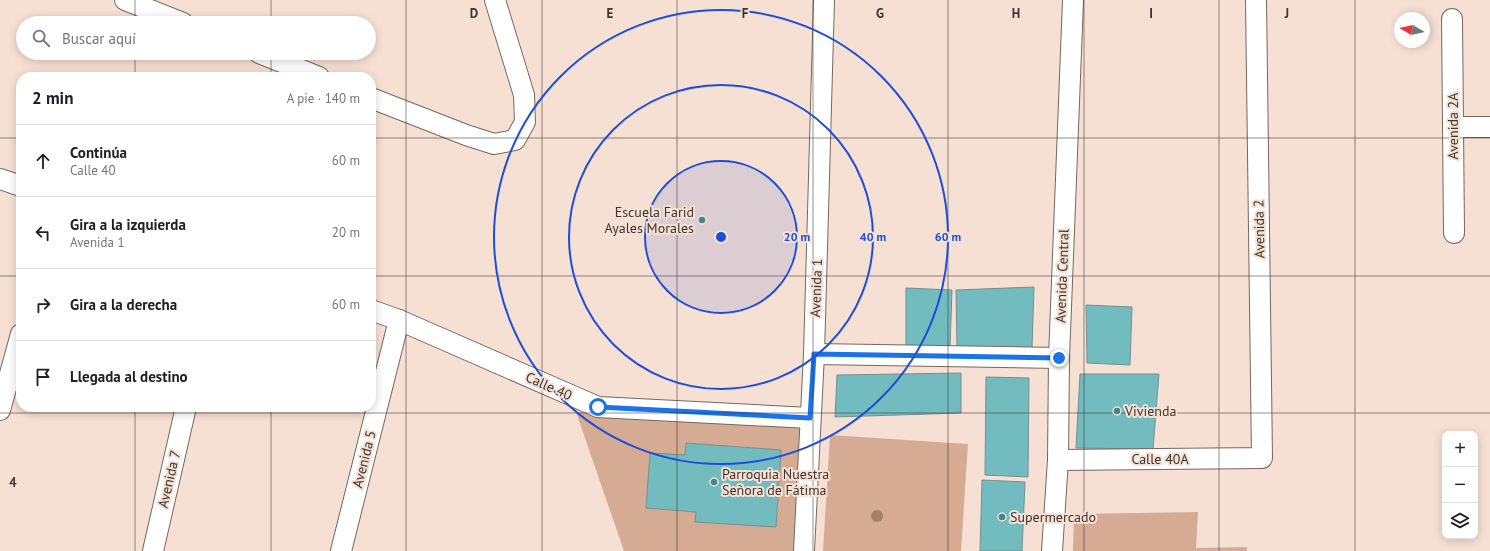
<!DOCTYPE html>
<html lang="es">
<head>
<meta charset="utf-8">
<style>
  :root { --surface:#fff; --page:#f6f6f6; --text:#202124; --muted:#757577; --line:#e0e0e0 }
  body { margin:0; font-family:"PT Sans",sans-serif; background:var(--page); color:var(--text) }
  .controls { position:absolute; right:12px; bottom:12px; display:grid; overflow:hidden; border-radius:8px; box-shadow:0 2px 10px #0003 }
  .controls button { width:36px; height:36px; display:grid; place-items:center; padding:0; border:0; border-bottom:1px solid var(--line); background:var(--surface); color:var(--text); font:20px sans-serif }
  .compass { position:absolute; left:1394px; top:12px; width:36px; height:36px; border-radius:50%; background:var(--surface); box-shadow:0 2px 10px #0003; rotate:279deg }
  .stop { position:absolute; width:12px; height:12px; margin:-9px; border:3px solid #1a73e8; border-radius:50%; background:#fff }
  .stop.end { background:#1a73e8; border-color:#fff; box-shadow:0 1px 4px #0008 }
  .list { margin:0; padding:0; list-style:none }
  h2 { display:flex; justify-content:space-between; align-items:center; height:52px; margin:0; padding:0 16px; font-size:17px }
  h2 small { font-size:13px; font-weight:400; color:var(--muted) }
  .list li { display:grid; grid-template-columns:26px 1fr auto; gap:12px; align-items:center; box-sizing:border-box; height:72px; padding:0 16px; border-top:1px solid var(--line) }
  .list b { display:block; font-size:15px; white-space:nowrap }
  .list p { margin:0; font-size:13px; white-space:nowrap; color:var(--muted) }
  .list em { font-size:13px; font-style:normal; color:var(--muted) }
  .icon { flex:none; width:22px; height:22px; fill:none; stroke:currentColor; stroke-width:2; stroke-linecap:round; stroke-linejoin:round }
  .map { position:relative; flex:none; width:1490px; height:551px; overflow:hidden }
  .search { position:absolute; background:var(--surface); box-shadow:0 2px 10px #0003; left:16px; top:16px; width:360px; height:44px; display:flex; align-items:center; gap:10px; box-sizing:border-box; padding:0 14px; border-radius:22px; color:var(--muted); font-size:15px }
  .panel { position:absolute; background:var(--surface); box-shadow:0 2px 10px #0003; left:16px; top:72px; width:360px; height:340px; border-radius:16px }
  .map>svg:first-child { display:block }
  .green { fill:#d5ab93; fill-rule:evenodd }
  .building { fill:#72bbbf; stroke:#758f90 }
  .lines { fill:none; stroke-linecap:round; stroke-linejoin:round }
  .street-casing { stroke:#79675c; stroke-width:22 }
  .street { stroke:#fff; stroke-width:20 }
  .tree { fill:#a58169 }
  .route { stroke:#1a73e8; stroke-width:5 }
  .grid { fill:none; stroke:#3d3530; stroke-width:1; stroke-opacity:0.55 }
  .ring { fill:none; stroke:#1d4ed8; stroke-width:2 }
  .poi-dot { fill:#40888c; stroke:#f6e0d3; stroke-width:1.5 }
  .labels { text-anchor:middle; stroke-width:4; stroke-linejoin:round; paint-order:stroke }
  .street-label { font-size:14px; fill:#3d3530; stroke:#f6e0d3 }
  .poi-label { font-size:14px; fill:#3d3530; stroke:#f6e0d3; text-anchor:start }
  .grid-label { font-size:13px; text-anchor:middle; font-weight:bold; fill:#3d3530; stroke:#f6e0d3; stroke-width:4; stroke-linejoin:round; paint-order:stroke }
  .centre { fill:#1d4ed8; stroke:#f6e0d3; stroke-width:2 }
  .ring-label { font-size:12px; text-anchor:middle; font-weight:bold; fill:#1d4ed8; stroke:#f6e0d3; stroke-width:4; stroke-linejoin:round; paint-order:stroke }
</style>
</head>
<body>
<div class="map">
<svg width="1490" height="551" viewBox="0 0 1490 551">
  <rect width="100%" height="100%" fill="#f6e0d3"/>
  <g class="green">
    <path d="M576,412L800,426L795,551H624ZM686,443L781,450L776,527L695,522L696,512L647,508L650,453L685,455Z"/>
    <path d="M830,435L968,444L961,551H823Z"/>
    <path d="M1198,512L1196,548L1247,547V551H1073L1074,514Z"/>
  </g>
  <g class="building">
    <path d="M1034,287L1032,348H957L956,290Z"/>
    <path d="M906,288L952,290L950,348L906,347Z"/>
    <path d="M1086,305L1132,307L1130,365L1087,363Z"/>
    <path d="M961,373V413L835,417L837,375Z"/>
    <path d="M1080,374H1159L1153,449L1076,448Z"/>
    <path d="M986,377L1029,378L1028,477L985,475Z"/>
    <path d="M686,443L781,450L776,527L695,522L696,512L646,508L650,453L685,455Z"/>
    <path d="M982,480L1025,482L1022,551H980Z"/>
  </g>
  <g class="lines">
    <g class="street-casing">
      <g id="street">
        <path d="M125,0L183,23"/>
        <path d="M1452,19L1454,233"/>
        <path d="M259,53L319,77"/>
        <path d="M371,98L466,135L494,144L515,140L525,122L524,95L495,0"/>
        <path d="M1453,127H1490"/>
        <path d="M0,179L21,186"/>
        <path d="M371,310L399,320L598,407L810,418"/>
        <path d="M814,354L1059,358"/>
        <path d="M0,410L21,334"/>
        <path d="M1058,460L1262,458L1256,0"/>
        <path d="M153,551L186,407"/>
        <path d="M341,551L399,320"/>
        <path d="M804,551L814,354L824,0"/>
        <path d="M1052,551L1058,460L1059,358L1073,0"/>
      </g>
    </g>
    <use href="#street" class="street"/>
  </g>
  <circle class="tree" cx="877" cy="516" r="6"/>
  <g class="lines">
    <path class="route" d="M598,407L810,418L814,354L1059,358"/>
  </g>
  <path class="grid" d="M135,0V23M271,0V23M406,0V551M542,0V551M677,0V551M813,0V551M948,0V551M1084,0V551M1219,0V551M1355,0V551M135,53V77M271,53V77M0,138H21M371,138H1490M0,276H21M371,276H1490M135,407V551M271,407V551M0,413H1490"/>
  <circle cx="721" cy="237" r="76" fill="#1d4ed8" fill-opacity=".12"/>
  <g class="ring">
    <circle cx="721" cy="237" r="76"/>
    <circle cx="721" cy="237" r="152"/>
    <circle cx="721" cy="237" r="227"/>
  </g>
  <g class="poi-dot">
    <circle cx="702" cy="220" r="4"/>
    <circle cx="1117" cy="411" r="4"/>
    <circle cx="714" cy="482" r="4"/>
    <circle cx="1002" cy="517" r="4"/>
  </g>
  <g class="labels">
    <g class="street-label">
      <text transform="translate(1453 126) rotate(-90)" y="5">Avenida 2A</text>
      <text transform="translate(1259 229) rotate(-91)" y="5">Avenida 2</text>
      <text transform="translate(1062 276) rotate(-88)" y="5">Avenida Central</text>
      <text transform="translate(816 288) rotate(-88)" y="5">Avenida 1</text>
      <text transform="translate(549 386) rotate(24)" y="5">Calle 40</text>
      <text transform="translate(364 459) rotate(-76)" y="5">Avenida 5</text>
      <text x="1160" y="464">Calle 40A</text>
      <text transform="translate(169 479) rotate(-77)" y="5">Avenida 7</text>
    </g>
    <g class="poi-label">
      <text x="694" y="217" text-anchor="end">Escuela Farid<tspan x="694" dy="16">Ayales Morales</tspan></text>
      <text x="1125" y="416">Vivienda</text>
      <text x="722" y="479">Parroquia Nuestra<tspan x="722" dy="16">Señora de Fátima</tspan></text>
      <text x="1010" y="522">Supermercado</text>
    </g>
  </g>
  <g class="grid-label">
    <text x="474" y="18">D</text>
    <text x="610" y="18">E</text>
    <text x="745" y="18">F</text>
    <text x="880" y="18">G</text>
    <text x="1016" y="18">H</text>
    <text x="1151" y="18">I</text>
    <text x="1287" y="18">J</text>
    <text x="13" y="487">4</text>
  </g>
  <circle cx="721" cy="237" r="6" class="centre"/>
  <g class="ring-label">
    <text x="797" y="241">20 m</text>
    <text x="873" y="241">40 m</text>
    <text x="948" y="241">60 m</text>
  </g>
</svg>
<div class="controls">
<button>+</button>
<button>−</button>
<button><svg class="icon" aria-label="layers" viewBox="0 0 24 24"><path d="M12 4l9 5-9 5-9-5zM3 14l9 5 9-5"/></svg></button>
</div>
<svg class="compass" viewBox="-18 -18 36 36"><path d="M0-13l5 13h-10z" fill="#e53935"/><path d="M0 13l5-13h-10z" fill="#757577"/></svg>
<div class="stop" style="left:598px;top:407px"></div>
<div class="stop end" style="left:1059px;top:358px"></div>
<div class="search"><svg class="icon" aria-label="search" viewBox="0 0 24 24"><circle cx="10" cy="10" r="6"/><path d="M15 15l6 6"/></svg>Buscar aquí</div>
<section class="panel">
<h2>2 min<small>A pie · 140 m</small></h2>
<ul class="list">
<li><svg class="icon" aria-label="ahead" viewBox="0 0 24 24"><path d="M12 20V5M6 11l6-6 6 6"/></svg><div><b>Continúa</b><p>Calle 40</p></div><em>60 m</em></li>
<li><svg class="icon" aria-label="left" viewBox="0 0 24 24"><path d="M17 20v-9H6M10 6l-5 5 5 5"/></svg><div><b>Gira a la izquierda</b><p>Avenida 1</p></div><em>20 m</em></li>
<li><svg class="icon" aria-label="right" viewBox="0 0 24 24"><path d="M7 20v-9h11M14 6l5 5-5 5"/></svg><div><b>Gira a la derecha</b></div><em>60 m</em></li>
<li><svg class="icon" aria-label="arrive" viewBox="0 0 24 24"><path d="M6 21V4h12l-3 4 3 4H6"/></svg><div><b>Llegada al destino</b></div></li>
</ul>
</section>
</div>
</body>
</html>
